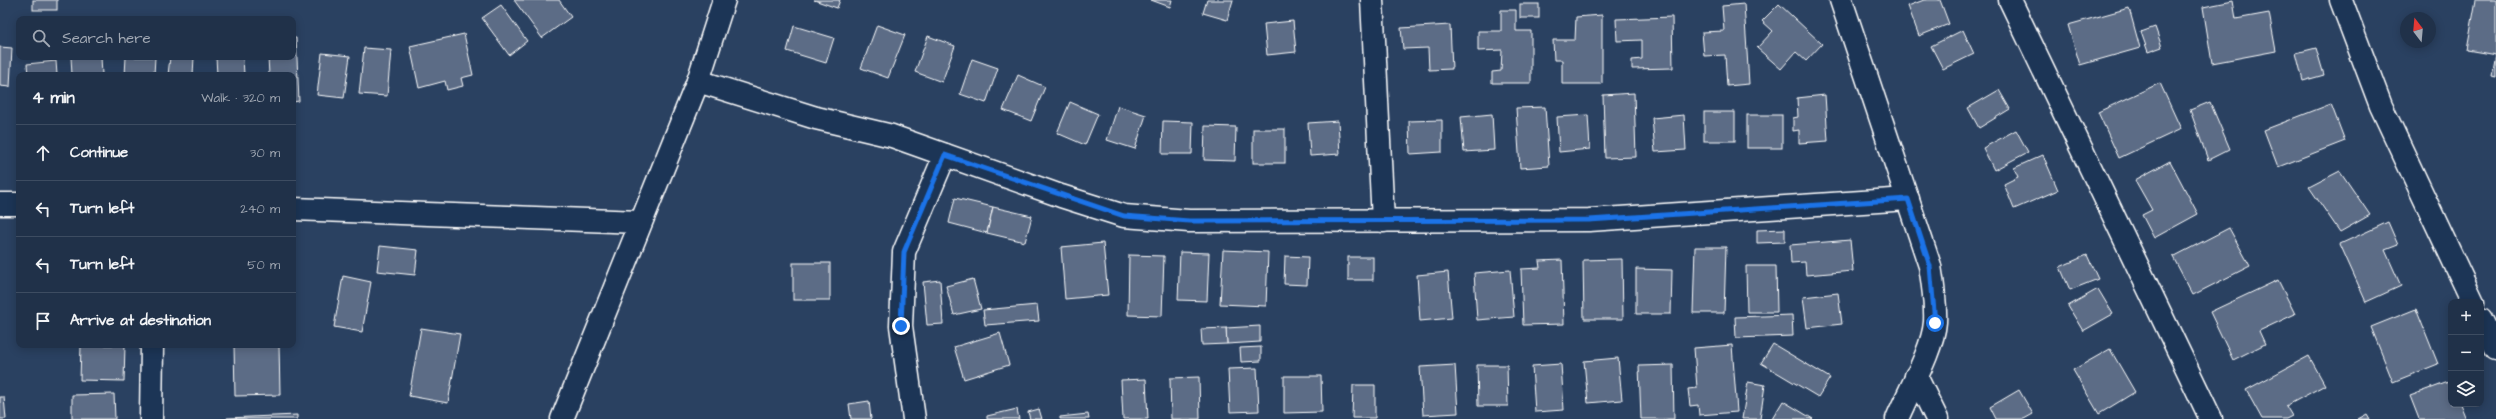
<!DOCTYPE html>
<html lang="en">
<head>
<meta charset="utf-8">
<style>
  :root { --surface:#203149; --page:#2d3d53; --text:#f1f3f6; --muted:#a2a9b4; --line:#3d4c61 }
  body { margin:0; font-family:"Architects Daughter",sans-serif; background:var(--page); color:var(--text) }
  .controls { position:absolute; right:12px; bottom:12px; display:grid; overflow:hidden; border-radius:8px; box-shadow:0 2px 10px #0003 }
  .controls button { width:36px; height:36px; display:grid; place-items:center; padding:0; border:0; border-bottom:1px solid var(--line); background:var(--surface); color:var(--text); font:20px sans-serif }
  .compass { position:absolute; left:2400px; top:12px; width:36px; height:36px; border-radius:50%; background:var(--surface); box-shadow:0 2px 10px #0003; rotate:344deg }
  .stop { position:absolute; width:12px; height:12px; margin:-9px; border:3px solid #1a73e8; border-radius:50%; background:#fff }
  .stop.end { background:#1a73e8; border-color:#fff; box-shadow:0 1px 4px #0008 }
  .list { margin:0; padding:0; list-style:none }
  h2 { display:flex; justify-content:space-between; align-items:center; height:52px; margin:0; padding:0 16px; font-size:17px }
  h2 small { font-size:13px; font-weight:400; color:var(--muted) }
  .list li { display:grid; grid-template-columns:26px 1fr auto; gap:12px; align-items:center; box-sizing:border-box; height:56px; padding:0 16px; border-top:1px solid var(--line) }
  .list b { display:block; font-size:15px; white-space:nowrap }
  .list em { font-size:13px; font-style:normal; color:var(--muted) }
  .icon { flex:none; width:22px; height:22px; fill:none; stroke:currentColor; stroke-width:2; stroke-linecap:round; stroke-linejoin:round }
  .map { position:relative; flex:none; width:2496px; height:419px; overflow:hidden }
  .search { position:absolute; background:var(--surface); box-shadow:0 2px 10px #0003; left:16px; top:16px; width:280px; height:44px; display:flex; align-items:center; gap:10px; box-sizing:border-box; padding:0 14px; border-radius:8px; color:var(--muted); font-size:15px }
  .panel { position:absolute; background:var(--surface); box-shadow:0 2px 10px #0003; left:16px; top:72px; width:280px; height:276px; border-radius:8px }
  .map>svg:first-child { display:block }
  .building { fill:#5b6c86; stroke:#fff }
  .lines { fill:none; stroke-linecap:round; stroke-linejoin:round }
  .street-casing { stroke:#fff; stroke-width:25 }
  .secondary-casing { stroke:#fff; stroke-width:25 }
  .street { stroke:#1d3557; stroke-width:22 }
  .secondary { stroke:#1d3557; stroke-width:22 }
  .route { stroke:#1a73e8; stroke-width:5 }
</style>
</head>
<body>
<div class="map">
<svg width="2496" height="419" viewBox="0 0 2496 419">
  <rect width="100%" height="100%" fill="#2a4161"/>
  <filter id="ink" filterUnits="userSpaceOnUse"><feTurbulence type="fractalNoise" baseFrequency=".025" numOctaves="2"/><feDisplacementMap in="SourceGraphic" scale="8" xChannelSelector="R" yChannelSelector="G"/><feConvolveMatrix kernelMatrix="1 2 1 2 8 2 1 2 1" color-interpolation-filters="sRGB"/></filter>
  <g filter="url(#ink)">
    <g class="building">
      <rect x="33" y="0" width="24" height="10"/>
      <path d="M514,0H559L571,17L542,38Z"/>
      <path d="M814,0H840L837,8Z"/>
      <path d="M1151,0H1172L1170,7Z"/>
      <path d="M1207,0H1233L1227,20L1203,13Z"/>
      <path d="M1924,0H1940L1949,24L1919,36L1908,6Z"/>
      <path d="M2476,0H2496V77L2492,76L2496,55L2467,50Z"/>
      <path d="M2233,1L2236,19L2269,13L2276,51L2212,63L2203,7Z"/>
      <rect x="1520" y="4" width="19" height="14"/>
      <path d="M1744,4L1749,84L1727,86L1725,55L1704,56L1702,32L1724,31L1722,6Z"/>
      <path d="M1779,4L1822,44L1806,61L1796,52L1781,69L1757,48L1773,31L1762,21Z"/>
      <path d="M501,5L527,41L509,55L482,18Z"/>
      <path d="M2129,8L2140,48L2080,65L2068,25Z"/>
      <path d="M1501,10H1516V31H1531V83H1492V72L1501,71L1502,50L1478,51V31H1501Z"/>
      <path d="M1602,15V84H1562V60H1554L1553,40H1575L1576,17Z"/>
      <path d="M1672,17L1673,68L1632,69V60L1642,59V40L1617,41L1616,19Z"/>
      <path d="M1293,21L1296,52L1267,55L1264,24Z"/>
      <path d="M877,25L905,35L888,78L861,68Z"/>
      <path d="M1450,25L1452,69L1429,70L1428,48L1403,49L1401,28Z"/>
      <path d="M794,26L834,38L826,63L787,51Z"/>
      <path d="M2155,27L2162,47L2148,52L2141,32Z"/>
      <path d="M1963,30L1974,54L1943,69L1931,46Z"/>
      <path d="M464,34L473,75L461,78L463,86L447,90L445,81L419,88L410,46Z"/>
      <path d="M928,36L955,46L942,82L915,72Z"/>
      <path d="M293,38H296L299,101L293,102V75H269L268,57H293Z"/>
      <path d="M0,47L12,48L10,87L0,86Z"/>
      <path d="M364,48L391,50L387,96L359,94Z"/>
      <path d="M2316,48L2324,75L2303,81L2296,53Z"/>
      <path d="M322,53L350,56L344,98L317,95Z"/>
      <path d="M71,57H101L102,75H72Z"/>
      <path d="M126,57H155L154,75H125Z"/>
      <path d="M170,57H194L193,75H168Z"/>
      <path d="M216,57H243L244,75H217Z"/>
      <path d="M972,59L998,68L986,103L960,94Z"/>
      <path d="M56,61L57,75H28L27,64Z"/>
      <path d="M1018,75L1045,87L1031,121L1003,110Z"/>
      <path d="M2160,83L2181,129L2119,158L2098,112Z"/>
      <path d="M1999,90L2010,109L1979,128L1968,108Z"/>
      <path d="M1634,93L1636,157L1605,158L1603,95Z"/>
      <path d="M1825,95L1828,141L1799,143V130L1793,131V118L1798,117L1797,98Z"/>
      <path d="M1070,102L1098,114L1085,145L1057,133Z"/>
      <path d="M2210,102L2230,149L2208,160L2190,110Z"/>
      <path d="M2331,104L2345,141L2278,167L2264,130Z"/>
      <path d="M1118,106L1146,115L1135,149L1107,140Z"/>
      <path d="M1545,107L1549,166L1520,168L1516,108Z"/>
      <rect x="1704" y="112" width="31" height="29"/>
      <path d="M1492,114L1494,150L1464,152L1461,117Z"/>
      <path d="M1588,115L1590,149L1559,152L1557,117Z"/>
      <path d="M1684,115L1686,150L1655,152L1652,118Z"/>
      <rect x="1747" y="115" width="35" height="33"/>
      <path d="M1442,120V152L1410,154L1409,121Z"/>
      <path d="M1163,121L1193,122L1192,154H1162Z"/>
      <path d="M1338,121L1340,154L1310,156L1308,123Z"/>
      <path d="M1205,126L1236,127L1235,161L1204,160Z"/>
      <rect x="1253" y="129" width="32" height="34"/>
      <path d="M2016,130L2028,152L1994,170L1983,148Z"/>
      <path d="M2043,155L2058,190L2014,209L2004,184L2018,177L2014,168Z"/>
      <path d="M2170,161L2198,214L2154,238L2142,215L2152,210L2135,180Z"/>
      <path d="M2340,171L2370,215L2340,232L2309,187Z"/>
      <path d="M955,198L993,207L987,233L949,223Z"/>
      <path d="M993,207L1032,216L1025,242L987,233Z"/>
      <path d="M2388,222L2398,245L2385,250L2401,286L2366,302L2340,244Z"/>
      <path d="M2229,228L2250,266L2193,295L2173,257Z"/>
      <path d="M1785,229V242L1757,243V230Z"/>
      <path d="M1850,240L1853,271L1806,275L1805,262L1791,263L1790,245Z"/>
      <path d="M1103,243L1108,295L1065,299L1061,247Z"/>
      <path d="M380,246L418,250L415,275L377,271Z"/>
      <path d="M1695,247H1726L1724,313H1693Z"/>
      <path d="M1223,250L1268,252L1266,306L1220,304Z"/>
      <path d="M1180,252L1209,253L1207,301L1178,300Z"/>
      <path d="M1129,255L1164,256L1162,316L1128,315Z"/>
      <path d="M2087,255L2098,279L2070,290L2060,267Z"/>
      <path d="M1285,256L1308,257L1307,285L1284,284Z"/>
      <rect x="1348" y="257" width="25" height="23"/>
      <path d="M1622,259L1623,319H1584L1583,260Z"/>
      <path d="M1562,260L1564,324L1523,325L1521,269L1540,268L1539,261Z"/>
      <rect x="793" y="263" width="37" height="37"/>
      <path d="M1746,266H1776L1777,312H1747Z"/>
      <path d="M1636,269L1672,270L1671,314H1636Z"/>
      <path d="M1510,270L1514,317L1477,320L1474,273Z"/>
      <path d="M1448,272L1452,318L1420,321L1417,275Z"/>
      <path d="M343,276L371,282L362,332L334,327Z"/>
      <path d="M973,279L981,309L954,315L946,286Z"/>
      <path d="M940,280L943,324L927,325L923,282Z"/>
      <path d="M2278,280L2295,314L2259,331L2265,344L2233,360L2210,312Z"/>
      <path d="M2098,289L2113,314L2083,331L2068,306Z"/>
      <path d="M1838,293L1842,324L1807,328L1803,297Z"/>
      <path d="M1037,305L1039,321L985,325L983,310Z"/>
      <path d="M2416,309L2438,364L2393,382L2371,327Z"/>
      <path d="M1792,315L1793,336L1736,338L1735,317Z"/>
      <path d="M1260,326V342L1227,344L1226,328Z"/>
      <path d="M421,328L460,334L448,403L409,396Z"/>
      <path d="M1226,328L1227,344L1202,345L1201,329Z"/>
      <path d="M1000,333L1009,365L964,379L954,347Z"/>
      <path d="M1773,344L1830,378L1818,397L1761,363Z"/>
      <path d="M81,345H125L124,381L80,380Z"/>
      <path d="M234,345H279L280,395L235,396Z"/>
      <path d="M1732,345L1737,412L1699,415L1698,405L1690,406L1688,389L1697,388L1694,348Z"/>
      <path d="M1261,347V361L1241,362L1240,348Z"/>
      <path d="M2110,349L2135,392L2099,414L2073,370Z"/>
      <path d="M2309,356L2325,385L2286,406L2292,416L2286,419H2262L2246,390Z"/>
      <path d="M1618,358L1622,400L1588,403L1584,361Z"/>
      <path d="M1561,364L1564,410L1535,412L1532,366Z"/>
      <path d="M1455,365L1458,413L1423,415L1420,367Z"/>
      <path d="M1477,365H1507L1508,406H1478Z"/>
      <path d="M1673,365L1674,419H1641L1639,366Z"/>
      <path d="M1257,368L1259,411L1230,412L1228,369Z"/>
      <path d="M1284,376H1321L1322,412L1284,413Z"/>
      <path d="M1199,377L1200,419H1171L1170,378Z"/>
      <path d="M1146,379L1148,419H1123L1121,380Z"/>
      <path d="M2451,381V404H2460L2466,419H2419L2410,396Z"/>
      <path d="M1748,382L1765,385L1760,419H1742Z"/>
      <path d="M1353,385H1375V418H1352Z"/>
      <path d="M2019,390L2033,414L2024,419H1996L1990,407Z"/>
      <path d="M114,394L115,419H72V395Z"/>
      <path d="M0,397H4L6,419H0Z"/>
      <path d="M869,401L871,419H851L849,404Z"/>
      <path d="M1783,401L1813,419H1772Z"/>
      <path d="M1017,409L1019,419H987V416Z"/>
      <path d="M1039,409L1042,419H1030L1028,412Z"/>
      <path d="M1088,414L1089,419H1060V417Z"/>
      <path d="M2367,414L2370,419H2358Z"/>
      <path d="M297,415V419H227V418Z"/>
    </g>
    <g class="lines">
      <g class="street-casing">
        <g id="street">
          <path d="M1372,0L1383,221"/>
          <path d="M1841,0L1930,266C1933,284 1936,303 1935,322C1933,350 1908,392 1897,419"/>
          <path d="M2010,0L2211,419"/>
          <path d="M2341,0L2381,106L2473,302"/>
          <path d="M698,81L816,118L892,136L1061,196L1124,216L1189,221L1589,220L1908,199"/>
          <path d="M0,204H19"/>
          <path d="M293,209L640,222"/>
          <path d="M2481,319L2496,349"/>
          <path d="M1916,376L1937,419"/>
          <path d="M151,419L152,345"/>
          <path d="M914,419L901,326L904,252L945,155"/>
        </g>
      </g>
      <g class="secondary-casing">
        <path id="secondary" d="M562,419L698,81L724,0"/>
      </g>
      <use href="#street" class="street"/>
      <use href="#secondary" class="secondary"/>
    </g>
  </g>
  <g class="lines" filter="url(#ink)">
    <path class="route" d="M901,326L904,252L945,155L1124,216L1189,221L1589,220L1908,199L1930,266L1935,323"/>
  </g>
</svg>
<div class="controls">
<button>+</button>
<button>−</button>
<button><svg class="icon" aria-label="layers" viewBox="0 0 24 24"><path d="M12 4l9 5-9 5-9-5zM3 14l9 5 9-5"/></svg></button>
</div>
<svg class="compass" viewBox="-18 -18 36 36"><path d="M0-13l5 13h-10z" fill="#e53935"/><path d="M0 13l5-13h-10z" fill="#a2a9b4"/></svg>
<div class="stop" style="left:1935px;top:323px"></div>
<div class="stop end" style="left:901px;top:326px"></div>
<div class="search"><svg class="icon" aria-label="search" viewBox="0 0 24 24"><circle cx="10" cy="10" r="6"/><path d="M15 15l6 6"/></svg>Search here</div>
<section class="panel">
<h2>4 min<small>Walk · 320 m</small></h2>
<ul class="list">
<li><svg class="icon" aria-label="ahead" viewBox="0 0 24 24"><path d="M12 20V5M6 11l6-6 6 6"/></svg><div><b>Continue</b></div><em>30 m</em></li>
<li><svg class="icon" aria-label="left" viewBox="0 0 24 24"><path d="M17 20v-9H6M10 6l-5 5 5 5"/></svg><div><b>Turn left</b></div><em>240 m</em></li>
<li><svg class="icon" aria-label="left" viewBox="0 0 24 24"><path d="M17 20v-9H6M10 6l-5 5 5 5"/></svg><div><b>Turn left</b></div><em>50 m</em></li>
<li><svg class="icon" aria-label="arrive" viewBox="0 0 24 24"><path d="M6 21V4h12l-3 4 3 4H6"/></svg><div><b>Arrive at destination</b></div></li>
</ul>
</section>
</div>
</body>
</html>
